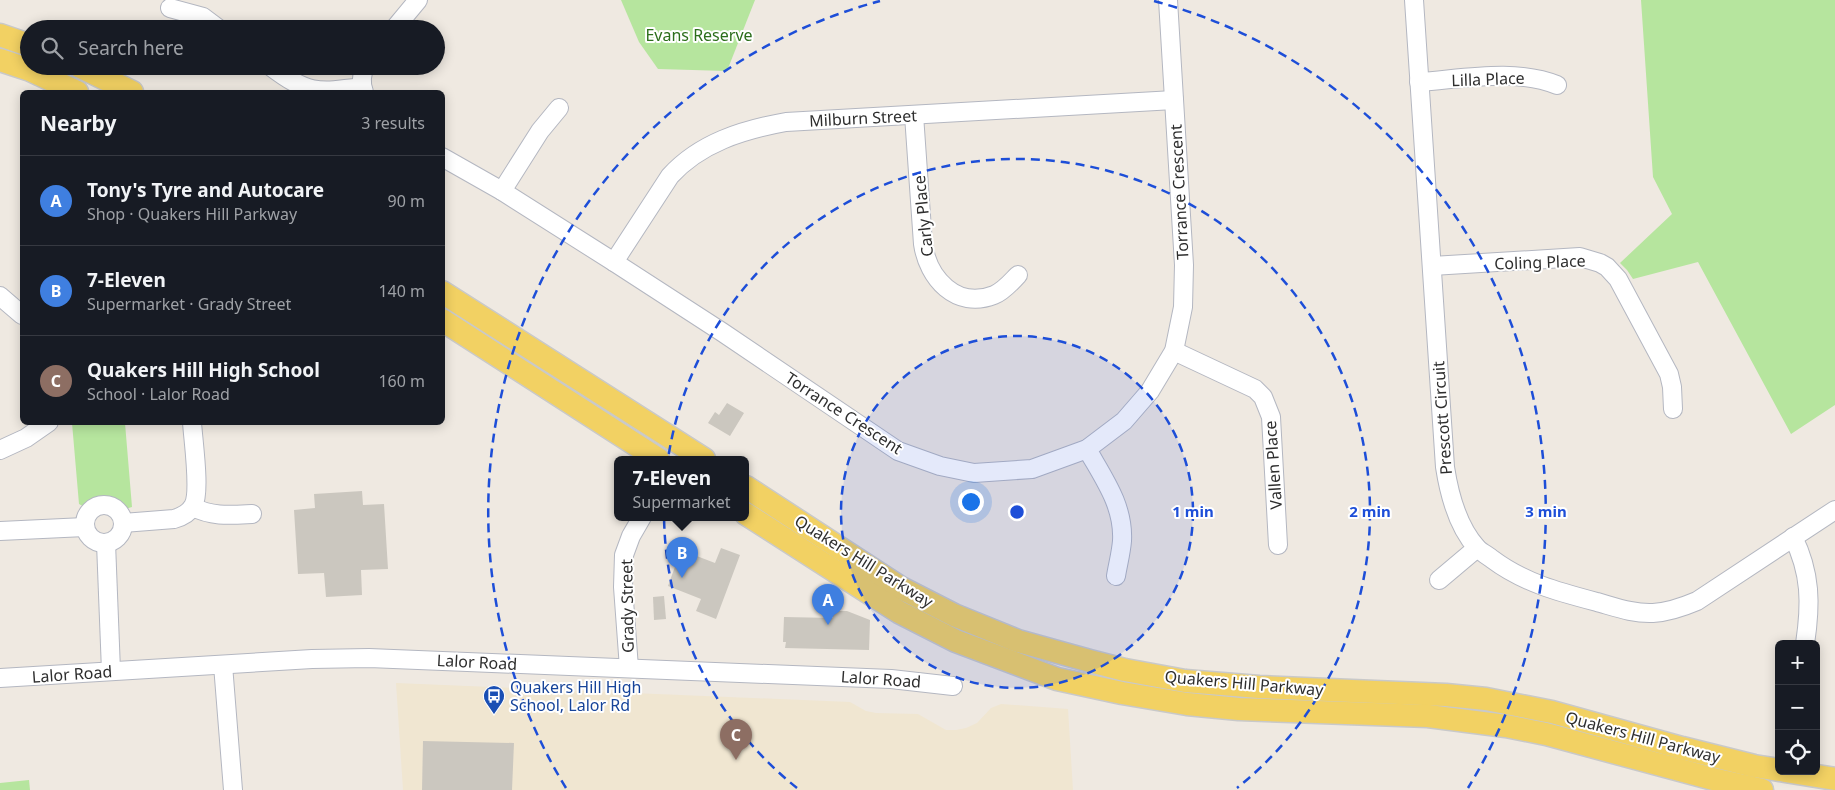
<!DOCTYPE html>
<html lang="en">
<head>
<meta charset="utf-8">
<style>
  :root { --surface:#171b24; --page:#242831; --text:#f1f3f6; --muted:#9ea1a6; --line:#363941; --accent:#8c9099 }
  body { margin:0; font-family:"Noto Sans",sans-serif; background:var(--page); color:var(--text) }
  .controls { position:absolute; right:15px; bottom:15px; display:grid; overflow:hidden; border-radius:8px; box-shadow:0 2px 12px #0003 }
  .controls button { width:45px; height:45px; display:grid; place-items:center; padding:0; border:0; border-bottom:1px solid var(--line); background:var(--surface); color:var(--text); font:25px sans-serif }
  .you { position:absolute; left:970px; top:501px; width:18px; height:18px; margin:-12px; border:4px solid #fff; border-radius:50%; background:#1a73e8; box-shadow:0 0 0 8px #1a73e833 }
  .badge { display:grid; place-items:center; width:32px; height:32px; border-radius:50%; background:var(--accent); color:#fff; font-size:16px; font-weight:700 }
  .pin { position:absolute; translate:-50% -41px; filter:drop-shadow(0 1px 2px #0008) }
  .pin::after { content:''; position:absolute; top:26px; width:18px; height:15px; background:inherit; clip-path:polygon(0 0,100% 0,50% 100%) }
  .popup { position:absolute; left:614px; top:456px; width:135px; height:65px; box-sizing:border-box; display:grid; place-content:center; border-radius:8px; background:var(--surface); filter:drop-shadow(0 1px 4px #0005); font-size:16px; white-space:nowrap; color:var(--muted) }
  .popup b { font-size:19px; color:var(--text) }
  .popup::after { content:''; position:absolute; left:50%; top:100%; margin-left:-10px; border:10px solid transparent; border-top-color:var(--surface) }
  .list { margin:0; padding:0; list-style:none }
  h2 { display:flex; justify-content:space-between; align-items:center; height:65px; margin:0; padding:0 20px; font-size:21px }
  h2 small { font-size:16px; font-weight:400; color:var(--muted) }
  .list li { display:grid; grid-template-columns:32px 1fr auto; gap:15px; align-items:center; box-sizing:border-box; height:90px; padding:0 20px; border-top:1px solid var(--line) }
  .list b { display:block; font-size:19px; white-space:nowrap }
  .list p { margin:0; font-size:16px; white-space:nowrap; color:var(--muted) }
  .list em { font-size:16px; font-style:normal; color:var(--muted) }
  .icon { flex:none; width:28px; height:28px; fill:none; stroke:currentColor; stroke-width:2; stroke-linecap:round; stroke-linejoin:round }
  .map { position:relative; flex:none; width:1835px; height:790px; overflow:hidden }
  .search { position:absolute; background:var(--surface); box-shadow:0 2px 12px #0003; left:20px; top:20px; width:425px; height:55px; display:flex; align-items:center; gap:12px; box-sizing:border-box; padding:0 18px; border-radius:28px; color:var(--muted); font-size:19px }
  .panel { position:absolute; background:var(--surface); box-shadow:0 2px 12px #0003; left:20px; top:90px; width:425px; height:335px; border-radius:8px }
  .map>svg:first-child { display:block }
  .education { fill:#f0e6d1 }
  .green { fill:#b6e59e }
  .building { fill:#cbc7bf }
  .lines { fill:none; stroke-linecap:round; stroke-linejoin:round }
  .minor-casing { stroke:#b4b7c1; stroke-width:20 }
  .major-casing { stroke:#c9c9c9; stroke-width:25 }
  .minor { stroke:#fff; stroke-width:18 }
  .major { stroke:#f2d163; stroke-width:22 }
  .ring { fill:none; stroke:#1d4ed8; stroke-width:2.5; stroke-dasharray:9 6 }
  .labels { text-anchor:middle; stroke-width:4; stroke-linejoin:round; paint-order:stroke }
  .park-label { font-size:16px; fill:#2c6e1b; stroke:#fff }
  .street-label { font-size:16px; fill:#2e2e2e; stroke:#fff }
  .transit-label { font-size:16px; fill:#164399; stroke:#fff; text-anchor:start }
  .centre { fill:#1d4ed8; stroke:#fff; stroke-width:2.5 }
  .ring-label { font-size:15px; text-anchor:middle; font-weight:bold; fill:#1d4ed8; stroke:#fff; stroke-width:4; stroke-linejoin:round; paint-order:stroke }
</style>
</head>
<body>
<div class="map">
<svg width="1835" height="790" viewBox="0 0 1835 790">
  <rect width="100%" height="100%" fill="#efe9e1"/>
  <path class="education" d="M396,683L850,702L866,711L876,713L918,714L946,730H956L966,728L977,723L991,708L1001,704L1068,709L1073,790H403Z"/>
  <g class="green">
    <path d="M621,0H755L727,71L658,69L639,42Z"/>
    <path d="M1641,0H1835V405L1791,434L1698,262L1633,279L1627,270L1620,263L1672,214L1653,177Z"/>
    <path d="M72,423H125L132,507L118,511C109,503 100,503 90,510L79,504Z"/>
    <path d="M29,780L30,790H0V783Z"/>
  </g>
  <g class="building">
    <path d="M727,403L744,413L730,436L708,423L715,412L719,415Z"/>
    <path d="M362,491L363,505L384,504L388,569L361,570L362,595L326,597L324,573L298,574L294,510L315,508L314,494Z"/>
    <path d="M721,548L740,555L716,619L696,611L701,599L668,586L681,550L715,563Z"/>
    <path d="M664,596L666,619L654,620L653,597Z"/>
    <path d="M833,611H847L870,620L869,650L785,648L786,642H783L784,617L833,618Z"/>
    <path d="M423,741L514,743L512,790H422Z"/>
  </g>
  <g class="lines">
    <g class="minor-casing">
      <g id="minor">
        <path d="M1414,0L1445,467C1449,493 1458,527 1477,548C1481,552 1487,555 1492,559C1524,583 1559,592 1597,602C1615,607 1634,614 1653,613C1669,612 1683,607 1697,601L1835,510"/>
        <path d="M170,8L203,17L219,29"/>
        <path d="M394,29L418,0"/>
        <path d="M270,66C307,94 317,93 362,87"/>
        <path d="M1419,82C1463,79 1515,68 1557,85"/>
        <path d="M364,92C361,84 361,74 366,66"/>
        <path d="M914,115L923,244C928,278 956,310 994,295C1004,291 1011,282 1018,275"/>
        <path d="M442,157L502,191L614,262L722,332L898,451L940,466L974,473L1032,469L1087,449L1124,421L1150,391L1174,351L1183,307L1184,265L1168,0"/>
        <path d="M502,191L540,131L559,108"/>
        <path d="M614,262L670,176C700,143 742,130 786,122L1174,100"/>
        <path d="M1432,266L1580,257L1600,263L1607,267L1618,279L1669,374L1672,387L1673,409"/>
        <path d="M0,296L22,315"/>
        <path d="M1174,351L1255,389L1263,397L1271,417L1278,545"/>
        <path d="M1087,449C1104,479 1124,506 1122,541C1121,553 1118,564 1116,576"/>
        <path d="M0,450L26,438L49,422"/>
        <circle cx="104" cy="524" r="19"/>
        <path d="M193,507C212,517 231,515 252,514"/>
        <path d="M123,523L174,519C181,517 189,513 193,506C201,493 193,440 192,422"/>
        <path d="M0,531L85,527"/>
        <path d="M1793,537C1811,573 1811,604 1805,644"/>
        <path d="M106,543L111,671"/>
        <path d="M1439,580L1477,548"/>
        <path d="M223,665L233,790"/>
        <path d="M629,668L623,587L624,555L631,536L642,517"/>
        <path d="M0,678L312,659L369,658L891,679L953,686"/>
      </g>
    </g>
    <g class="major-casing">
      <g id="major">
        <path d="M0,35L29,45"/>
        <path d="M0,60L30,70L77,92"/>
        <path d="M79,66L132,92"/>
        <path d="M442,292L704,459"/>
        <path d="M442,320L658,459"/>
        <path d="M746,487L901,588L954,615L1018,641L1090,661L1125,670L1185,681L1259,687L1446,695L1486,699L1552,712L1682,748L1754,766L1779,770"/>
        <path d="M746,514L899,612L956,641L1057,679L1122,693L1187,704L1239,709L1428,716L1506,726L1546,734L1717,780L1762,790"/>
        <path d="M1785,771L1835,779"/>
      </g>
    </g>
    <use href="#minor" class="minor"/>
    <use href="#major" class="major"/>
  </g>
  <circle cx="1017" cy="512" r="176" fill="#1d4ed8" fill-opacity=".12"/>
  <g class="ring">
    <circle cx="1017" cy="512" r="176"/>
    <path d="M797 788A353 353 0 1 1 1237 788"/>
    <path d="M566 788A529 529 0 0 1 880 1M1154 1A529 529 0 0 1 1468 788"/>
  </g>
  <defs>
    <g id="bus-pin" transform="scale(1.125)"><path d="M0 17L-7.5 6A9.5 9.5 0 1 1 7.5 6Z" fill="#1a4fb4" stroke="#fff"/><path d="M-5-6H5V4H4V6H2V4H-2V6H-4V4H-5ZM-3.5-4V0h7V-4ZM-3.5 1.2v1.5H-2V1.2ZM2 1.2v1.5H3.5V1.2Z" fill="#fff"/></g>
  </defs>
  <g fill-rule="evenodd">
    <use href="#bus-pin" x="494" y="696"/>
  </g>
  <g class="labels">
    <g class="park-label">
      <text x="699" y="41">Evans Reserve</text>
    </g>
    <g class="street-label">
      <text transform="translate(1488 79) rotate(-2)" y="6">Lilla Place</text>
      <text transform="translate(863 118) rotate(-3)" y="6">Milburn Street</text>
      <text transform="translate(1179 192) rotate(-93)" y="6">Torrance Crescent</text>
      <text transform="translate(923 216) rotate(-96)" y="6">Carly Place</text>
      <text transform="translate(1540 262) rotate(-2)" y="6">Coling Place</text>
      <text transform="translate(844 413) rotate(33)" y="6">Torrance Crescent</text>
      <text transform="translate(1442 418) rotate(-94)" y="6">Prescott Circuit</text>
      <text transform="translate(1273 465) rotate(-94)" y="6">Vallen Place</text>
      <text transform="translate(864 561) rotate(32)" y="6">Quakers Hill Parkway</text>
      <text transform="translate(627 606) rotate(-91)" y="6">Grady Street</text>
      <text transform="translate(477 662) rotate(3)" y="6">Lalor Road</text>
      <text transform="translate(72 674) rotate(-4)" y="6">Lalor Road</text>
      <text transform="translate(881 679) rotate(4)" y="6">Lalor Road</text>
      <text transform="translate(1244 683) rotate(5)" y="6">Quakers Hill Parkway</text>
      <text transform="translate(1643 737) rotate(15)" y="6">Quakers Hill Parkway</text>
    </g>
    <g class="transit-label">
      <text x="510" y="693">Quakers Hill High<tspan x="510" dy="18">School, Lalor Rd</tspan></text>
    </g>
  </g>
  <circle cx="1017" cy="512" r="8" class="centre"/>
  <g class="ring-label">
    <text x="1193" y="517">1 min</text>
    <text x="1370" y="517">2 min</text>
    <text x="1546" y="517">3 min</text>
  </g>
</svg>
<div class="controls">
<button>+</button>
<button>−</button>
<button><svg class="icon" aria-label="locate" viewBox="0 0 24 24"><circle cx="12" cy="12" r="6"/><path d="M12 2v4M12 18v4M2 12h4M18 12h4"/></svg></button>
</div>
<div class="you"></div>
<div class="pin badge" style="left:828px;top:625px;background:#3f7fe0">A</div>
<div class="pin badge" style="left:682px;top:578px;background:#3f7fe0">B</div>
<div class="popup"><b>7-Eleven</b>Supermarket</div>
<div class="pin badge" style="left:736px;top:760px;background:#8d6e63">C</div>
<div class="search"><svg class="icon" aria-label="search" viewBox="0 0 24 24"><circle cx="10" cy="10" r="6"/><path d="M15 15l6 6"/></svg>Search here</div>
<section class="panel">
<h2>Nearby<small>3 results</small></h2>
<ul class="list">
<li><span class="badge" style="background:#3f7fe0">A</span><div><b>Tony's Tyre and Autocare</b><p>Shop · Quakers Hill Parkway</p></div><em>90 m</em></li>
<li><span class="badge" style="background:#3f7fe0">B</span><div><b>7-Eleven</b><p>Supermarket · Grady Street</p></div><em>140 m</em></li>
<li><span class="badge" style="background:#8d6e63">C</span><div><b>Quakers Hill High School</b><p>School · Lalor Road</p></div><em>160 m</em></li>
</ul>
</section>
</div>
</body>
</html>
